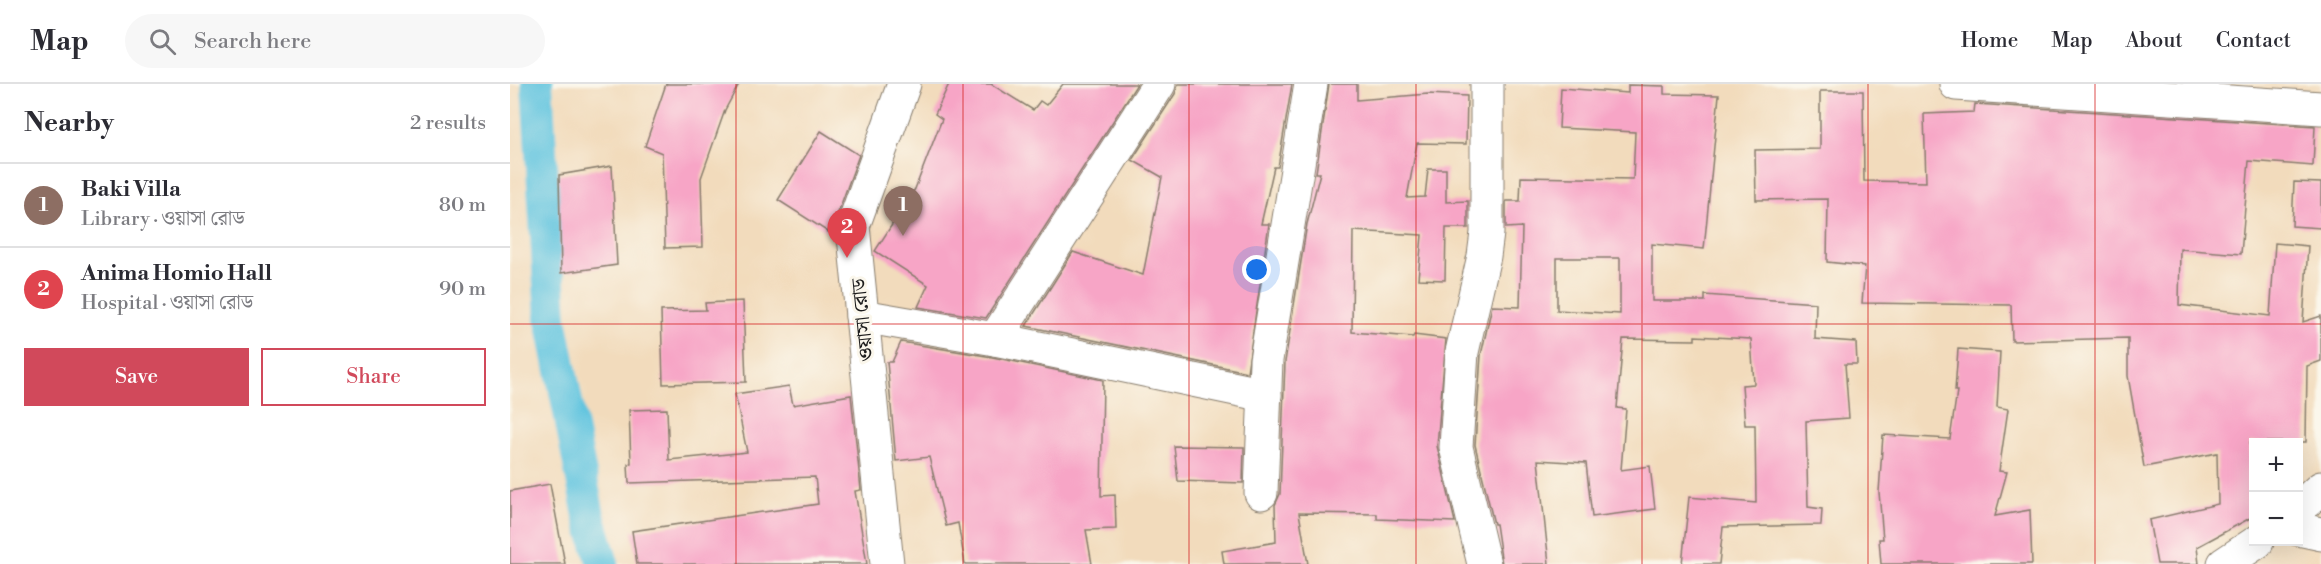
<!DOCTYPE html>
<html lang="en">
<head>
<meta charset="utf-8">
<style>
  :root { --surface:#fff; --page:#f7f7f7; --text:#2b2b33; --muted:#7c7c81; --line:#e1e1e2; --accent:#d1495b }
  body { margin:0; font-family:"Libre Bodoni","Noto Serif Bengali",serif; background:var(--page); color:var(--text) }
  .controls { position:absolute; right:18px; bottom:18px; display:grid; overflow:hidden; border-radius:0px; box-shadow:0 6px 24px #0002 }
  .controls button { width:54px; height:54px; display:grid; place-items:center; padding:0; border:0; border-bottom:2px solid var(--line); background:var(--surface); color:var(--text); font:30px sans-serif }
  .you { position:absolute; left:747px; top:186px; width:21px; height:21px; margin:-15px; border:4px solid #fff; border-radius:50%; background:#1a73e8; box-shadow:0 0 0 9px #1a73e833 }
  .badge { display:grid; place-items:center; width:39px; height:39px; border-radius:50%; background:var(--accent); color:#fff; font-size:20px; font-weight:700 }
  .pin { position:absolute; translate:-50% -50px; filter:drop-shadow(0 2px 3px #0008) }
  .pin::after { content:''; position:absolute; top:32px; width:21px; height:18px; background:inherit; clip-path:polygon(0 0,100% 0,50% 100%) }
  .list { margin:0; padding:0; list-style:none }
  h2 { display:flex; justify-content:space-between; align-items:center; height:78px; margin:0; padding:0 24px; font-size:26px }
  h2 small { font-size:20px; font-weight:400; color:var(--muted) }
  .list li { display:grid; grid-template-columns:39px 1fr auto; gap:18px; align-items:center; box-sizing:border-box; height:84px; padding:0 24px; border-top:2px solid var(--line) }
  .list b { display:block; font-size:22px; white-space:nowrap }
  .list p { margin:0; font-size:20px; white-space:nowrap; color:var(--muted) }
  .list em { font-size:20px; font-style:normal; color:var(--muted) }
  .actions { display:flex; gap:12px; padding:18px 24px }
  .actions a { flex:1; padding:14px 0; border:2px solid var(--accent); border-radius:0px; text-align:center; font-size:21px; color:var(--accent) }
  .actions .main { background:var(--accent); color:#fff }
  .icon { flex:none; width:33px; height:33px; fill:none; stroke:currentColor; stroke-width:2; stroke-linecap:round; stroke-linejoin:round }
  .map { position:relative; flex:none; width:1811px; height:480px; overflow:hidden }
  header { display:flex; align-items:center; gap:36px; box-sizing:border-box; height:84px; padding:0 30px; background:var(--surface); border-bottom:2px solid var(--line) }
  header strong { font-size:28px }
  nav { display:flex; gap:33px; margin-inline-start:auto; font-size:21px }
  .search { width:420px; height:54px; background:var(--page); display:flex; align-items:center; gap:15px; box-sizing:border-box; padding:0 21px; border-radius:33px; color:var(--muted); font-size:22px }
  main { display:flex }
  aside { flex:1; background:var(--surface) }
  .map>svg:first-child { display:block }
  .lines { fill:none; stroke-linecap:round; stroke-linejoin:round }
  .canal { stroke:#61c4df; stroke-width:32 }
  .building { fill:#f7a5c6; fill-rule:evenodd }
  .minor-casing { stroke:#877c6c; stroke-width:35 }
  .tertiary-casing { stroke:#877c6c; stroke-width:35 }
  .minor { stroke:#fff; stroke-width:33 }
  .tertiary { stroke:#fff; stroke-width:33 }
  .grid { fill:none; stroke:#d62828; stroke-width:1.5; stroke-opacity:0.55 }
  .labels { text-anchor:middle; stroke-width:6; stroke-linejoin:round; paint-order:stroke }
  .street-label { font-size:20px; fill:#1c1c1c; stroke:#fbf7ec }
</style>
</head>
<body>
<header>
<strong>Map</strong>
<div class="search"><svg class="icon" aria-label="search" viewBox="0 0 24 24"><circle cx="10" cy="10" r="6"/><path d="M15 15l6 6"/></svg>Search here</div>
<nav><a>Home</a><a>Map</a><a>About</a><a>Contact</a></nav>
</header>
<main>
<aside>
<h2>Nearby<small>2 results</small></h2>
<ul class="list">
<li><span class="badge" style="background:#8d6e63">1</span><div><b>Baki Villa</b><p>Library · ওয়াসা রোড</p></div><em>80 m</em></li>
<li><span class="badge" style="background:#e0444e">2</span><div><b>Anima Homio Hall</b><p>Hospital · ওয়াসা রোড</p></div><em>90 m</em></li>
</ul>
<div class="actions"><a class="main">Save</a><a>Share</a></div>
</aside>
<div class="map">
<svg width="1811" height="480" viewBox="0 0 1811 480">
  <rect width="100%" height="100%" fill="#fbf7ec"/>
  <filter id="ink" filterUnits="userSpaceOnUse"><feTurbulence type="fractalNoise" baseFrequency=".0167" numOctaves="2"/><feDisplacementMap in="SourceGraphic" scale="12" xChannelSelector="R" yChannelSelector="G"/><feConvolveMatrix kernelMatrix="1 2 1 2 8 2 1 2 1" color-interpolation-filters="sRGB"/></filter>
  <filter id="wash" filterUnits="userSpaceOnUse"><feTurbulence type="fractalNoise" baseFrequency=".008" numOctaves="4" result="noise"/><feDisplacementMap in="SourceGraphic" scale="24" xChannelSelector="R" yChannelSelector="G"/><feGaussianBlur stdDeviation="1.35" result="paint"/><feColorMatrix in="noise" values="0 0 0 0 0 0 0 0 0 0 0 0 0 0 0 0 0 1.4 0 .05"/><feComposite in="paint" operator="in"/></filter>
  <g filter="url(#wash)">
    <rect width="100%" height="100%" fill="#f2dbbc"/>
    <g class="lines">
      <path class="canal" d="M27,0L41,235L79,432L93,480"/>
    </g>
    <g id="blocks">
      <g class="building">
        <path d="M156,0H229L215,26L191,94L193,163L155,164L152,69L135,62Z"/>
        <path d="M439,0H481L523,26L530,17L536,21L553,0H627L476,234L408,223L418,201L365,167L405,105L432,35L425,30Z"/>
        <path d="M668,0H782L768,83H764L751,140H759L737,288L516,242L563,168L633,191L652,93L622,76L665,10Z"/>
        <path d="M819,0H847V16L918,10L957,12L956,60L907,59L897,114L915,113L918,85H936V118L958,117V144H936L935,196L908,195L912,151L843,147L842,248L903,253L904,251L936,255L927,362L945,438L867,435V430L789,429L798,480H714L712,467L766,458L765,421L770,410L775,278L797,140L810,89H806Z"/>
        <path d="M1118,1L1154,2V10L1209,11L1194,165L1142,160V217H1195V211L1306,219L1305,255L1346,258L1347,280H1335L1339,334L1296,337L1298,423L1312,425L1311,441L1213,443L1209,480H1172L1179,413L1246,419L1245,341H1235L1232,301L1244,300L1241,255L1185,252V256L1113,255L1107,324L1116,325L1111,386L1140,382L1145,425L1082,433L1076,379L1028,376L1039,480H992L986,440H984L965,361L971,271L982,222L1010,223L1012,143L996,144V117H1010L1011,93L1123,95L1125,48L1049,44L1051,4L1118,9ZM1047,174H1110V230L1047,226Z"/>
        <path d="M1310,7H1353L1354,97L1416,98L1414,30L1464,28L1465,20L1805,42L1803,82L1739,77L1731,170L1670,165L1669,221L1760,232L1765,159L1798,162L1793,238L1811,232V277L1797,282L1796,358H1740L1742,433L1687,463L1689,480H1647L1639,436L1708,420L1707,369L1634,383L1618,292V254L1502,257L1501,221L1352,219L1355,182L1317,178L1318,115L1246,116L1245,66L1310,65Z"/>
        <path d="M311,47L349,71L325,137L318,148L268,116Z"/>
        <path d="M102,82L107,181L51,189L49,91Z"/>
        <path d="M1784,98L1811,99V144L1782,142Z"/>
        <path d="M233,217L236,298L153,300L151,227L196,226L195,219Z"/>
        <path d="M391,258L482,273L593,296L591,412L605,411L606,445L576,446L582,480H455L448,439L436,442L419,373L386,377L377,278H382Z"/>
        <path d="M1448,265L1490,268L1487,323L1498,325L1489,387L1497,388L1485,432L1520,426L1522,480H1371L1369,455H1373L1369,408L1373,351L1440,355L1447,307H1445Z"/>
        <path d="M279,302L283,321L341,311L351,406L345,407L357,480H127L122,447L308,420L305,393L119,399L118,380L121,379L119,326L157,325L159,376L237,368L225,310Z"/>
        <path d="M664,362L734,363L733,399L668,397Z"/>
        <path d="M40,400L55,480H0V407Z"/>
      </g>
    </g>
  </g>
  <g filter="url(#ink)">
    <use href="#blocks" fill-opacity="0" stroke="#877c6c" stroke-width="1.5"/>
    <g class="lines">
      <g class="minor-casing">
        <g id="minor">
          <path d="M352,232L485,255L755,311"/>
          <path d="M485,255L649,0"/>
          <path d="M751,409L756,276L801,0"/>
          <path d="M1788,445L1811,450"/>
          <path d="M377,480L343,142L394,0"/>
          <path d="M974,480L946,363L952,268L974,172L977,149V0"/>
        </g>
      </g>
      <g class="tertiary-casing">
        <g id="tertiary">
          <path d="M1446,0L1811,24"/>
          <path d="M1788,425L1811,404"/>
          <path d="M1714,480L1747,458"/>
        </g>
      </g>
      <use href="#minor" class="minor"/>
      <use href="#tertiary" class="tertiary"/>
    </g>
  </g>
  <path class="grid" d="M226,0V480M453,0V480M679,0V480M906,0V480M1132,0V480M1358,0V480M1585,0V480M0,240H1811"/>
  <g class="labels">
    <g class="street-label">
      <text transform="translate(352 236) rotate(-96)" y="7">ওয়াসা রোড</text>
    </g>
  </g>
</svg>
<div class="controls">
<button>+</button>
<button>−</button>
</div>
<div class="you"></div>
<div class="pin badge" style="left:393px;top:152px;background:#8d6e63">1</div>
<div class="pin badge" style="left:337px;top:174px;background:#e0444e">2</div>
</div>
</main>
</body>
</html>
